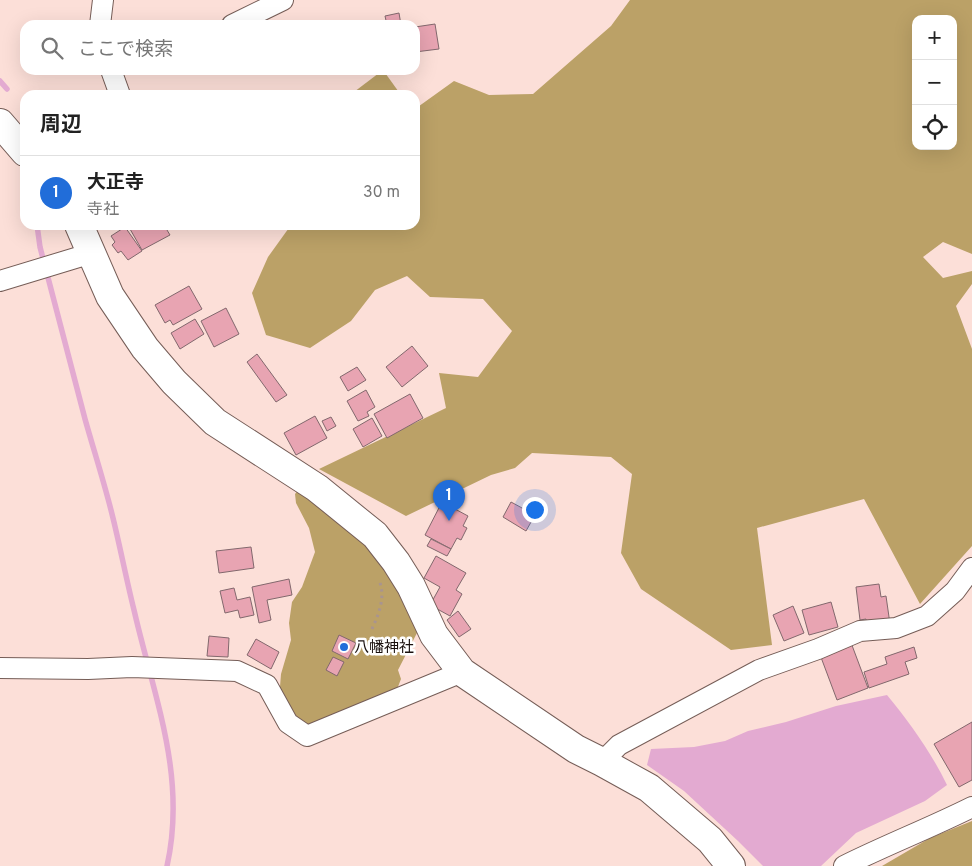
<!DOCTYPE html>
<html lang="ja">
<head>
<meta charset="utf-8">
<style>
  :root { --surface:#fff; --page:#f2f2f2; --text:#222; --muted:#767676; --line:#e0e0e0; --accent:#216dd9 }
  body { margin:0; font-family:Overpass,"Noto Sans JP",sans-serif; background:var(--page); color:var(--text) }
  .controls { position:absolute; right:15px; top:15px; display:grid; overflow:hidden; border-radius:10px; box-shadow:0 5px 20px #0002 }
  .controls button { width:45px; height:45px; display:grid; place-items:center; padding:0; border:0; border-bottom:1px solid var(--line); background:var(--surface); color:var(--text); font:25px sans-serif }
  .you { position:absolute; left:534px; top:509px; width:18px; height:18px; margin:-12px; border:4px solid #fff; border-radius:50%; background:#1a73e8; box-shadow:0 0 0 8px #1a73e833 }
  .badge { display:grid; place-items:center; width:32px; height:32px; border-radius:50%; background:var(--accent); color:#fff; font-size:16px; font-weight:700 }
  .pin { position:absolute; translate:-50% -41px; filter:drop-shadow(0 1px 2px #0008) }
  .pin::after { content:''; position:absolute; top:26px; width:18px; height:15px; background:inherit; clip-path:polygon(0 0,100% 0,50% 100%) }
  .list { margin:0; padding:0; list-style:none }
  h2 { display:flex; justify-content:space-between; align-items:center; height:65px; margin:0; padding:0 20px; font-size:21px }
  h2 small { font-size:16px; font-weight:400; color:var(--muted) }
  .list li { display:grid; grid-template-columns:32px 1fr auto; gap:15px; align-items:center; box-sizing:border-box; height:75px; padding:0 20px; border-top:1px solid var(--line) }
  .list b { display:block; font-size:19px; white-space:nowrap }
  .list p { margin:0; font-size:16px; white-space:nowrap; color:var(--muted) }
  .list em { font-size:16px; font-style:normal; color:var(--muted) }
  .icon { flex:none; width:28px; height:28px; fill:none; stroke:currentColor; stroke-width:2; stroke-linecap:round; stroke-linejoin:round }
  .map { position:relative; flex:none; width:972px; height:866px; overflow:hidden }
  .search { position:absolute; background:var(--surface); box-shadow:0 5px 20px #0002; left:20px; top:20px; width:400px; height:55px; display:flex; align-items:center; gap:12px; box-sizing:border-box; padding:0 18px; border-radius:15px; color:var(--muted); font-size:19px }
  .panel { position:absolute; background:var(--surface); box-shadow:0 5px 20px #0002; left:20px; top:90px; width:400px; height:140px; border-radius:15px }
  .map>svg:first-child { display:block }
  .forest { fill:#bba167; fill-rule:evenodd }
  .water { fill:#e3aad1 }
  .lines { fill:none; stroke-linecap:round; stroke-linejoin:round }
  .stream { stroke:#e3aad1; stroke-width:5.5 }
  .building { fill:#e8a4b2; stroke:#82686d }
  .street-casing { stroke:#755d57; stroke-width:22 }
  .secondary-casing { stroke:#755d57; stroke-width:30 }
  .path { stroke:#a9948f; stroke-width:3; stroke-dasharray:2.5 4; stroke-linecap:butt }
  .street { stroke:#fff; stroke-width:20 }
  .secondary { stroke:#fff; stroke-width:28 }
  .poi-dot { fill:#216dd9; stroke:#fff; stroke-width:2 }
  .labels { text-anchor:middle; stroke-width:5; stroke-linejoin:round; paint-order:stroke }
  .poi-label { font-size:15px; fill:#19100e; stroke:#fff; text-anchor:start }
</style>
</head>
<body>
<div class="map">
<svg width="972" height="866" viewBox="0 0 972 866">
  <rect width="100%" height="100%" fill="#fcdfd8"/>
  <g class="forest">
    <path d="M630,0H972V254L943,242L923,257L943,278L972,271V284L956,306L972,349V546L920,604L864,499L757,528L772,645L731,650L641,589L621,553L632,474L611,457L532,453L515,468L491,475L406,516L319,469L446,408L439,373L478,377L512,331L483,299L430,297L407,276L375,290L351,321L310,348L266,335L252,293L268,257L291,225H415V109L454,81L489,95L533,94L611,26ZM916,19H953V146H916Z"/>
    <path d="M383,70L401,95H350Z"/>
    <path d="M300,488L325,501L370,549L397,587L419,629L398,670L401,679L394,697L313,726L295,720L279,700L281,674L291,640L289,623L292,602L302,587L315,552L309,528L296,503L295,494Z"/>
    <path d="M972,821V866H882L930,838Z"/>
  </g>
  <path class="water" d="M887,695C910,723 931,752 947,785L925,801L856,833L821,866H763L738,841L684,791L647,765L651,749L694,747L725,741L748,731L786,722L836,706Z"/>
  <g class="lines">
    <g class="stream">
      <path d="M0,81L7,89"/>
      <path d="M37,225L40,247C55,304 70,362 85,419C94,451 104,482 112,514C120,546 126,578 134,610C154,697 187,776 167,866"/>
    </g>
  </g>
  <g class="building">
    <path d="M399,13L401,25H387L385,16Z"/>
    <path d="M435,24L439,49L415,52V27Z"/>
    <path d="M137,225H164L170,235L142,250L130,229Z"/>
    <path d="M125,227L142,251L128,260L121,251L118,253L112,245L115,242L111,236Z"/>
    <path d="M189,286L202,309L173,325L170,320L165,323L155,305Z"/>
    <path d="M226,308L239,334L214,347L201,321Z"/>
    <path d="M195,319L204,334L180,349L171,333Z"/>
    <path d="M412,346L428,366L402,387L386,367Z"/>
    <path d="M257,354L287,395L276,402L247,362Z"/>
    <path d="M357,367L366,380L348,391L340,377Z"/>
    <path d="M366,390L375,407L367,412L369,416L358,421L347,401Z"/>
    <path d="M410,394L423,418L387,438L374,414Z"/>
    <path d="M315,416L327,438L296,455L284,433Z"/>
    <path d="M331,417L336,426L327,431L322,421Z"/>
    <path d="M372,418L382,436L363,447L353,429Z"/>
    <path d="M442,502L468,516L463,526L467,528L461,540L457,538L451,549L425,535Z"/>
    <path d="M511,502L535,515L526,531L503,517Z"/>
    <path d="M431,539L451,549L447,556L427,546Z"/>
    <path d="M251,547L254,568L219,573L216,551Z"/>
    <path d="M436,556L466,573L456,590L462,594L450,616L430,605L440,587L424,578Z"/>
    <path d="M289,579L292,595L267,600L271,620L259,623L252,587Z"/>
    <path d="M879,584L881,597L886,596L890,624L867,627L866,619L860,620L856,587Z"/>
    <path d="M234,588L237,600L250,597L254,615L240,618L238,610L225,613L220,591Z"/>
    <path d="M831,602L838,627L809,635L802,610Z"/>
    <path d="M793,606L804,633L784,641L773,615Z"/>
    <path d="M458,611L471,629L459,637L447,620Z"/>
    <path d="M339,635L356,643L348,659L332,651Z"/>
    <path d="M209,636L229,638L228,657L207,656Z"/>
    <path d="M256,639L279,652L271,669L247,655Z"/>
    <path d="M850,640L868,688L837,700L819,652Z"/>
    <path d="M914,647L917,658L905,662L909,674L869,688L864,672L887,664L885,657Z"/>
    <path d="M333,657L344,662L337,676L326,670Z"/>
    <path d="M972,722V780L959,787L934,744Z"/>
  </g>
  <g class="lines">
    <g class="street-casing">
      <g id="street">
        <path d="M100,25L103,0"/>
        <path d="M232,25L283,0"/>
        <path d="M111,70L120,95"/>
        <path d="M0,281L92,253"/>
        <path d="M0,668L88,669L132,667L237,671L267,685L288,723L307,736L462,672"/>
        <path d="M602,762L619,745L759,670L818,649L860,631L896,628L927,616L955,591L972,568"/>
        <path d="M844,866C886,845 930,828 972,807"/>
      </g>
    </g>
    <g class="secondary-casing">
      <g id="secondary">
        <path d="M0,123L25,152"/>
        <path d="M79,225L110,296L145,348L174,382L215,422L317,488L375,535L396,562L411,586L434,635L462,672L576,749L602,762L649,788L710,840L731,866"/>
      </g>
    </g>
    <path class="path" d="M372,629C379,613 386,597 379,580"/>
    <use href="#street" class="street"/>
    <use href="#secondary" class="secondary"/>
  </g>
  <circle class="poi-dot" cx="344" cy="647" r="5"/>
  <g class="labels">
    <g class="poi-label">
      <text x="354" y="652">八幡神社</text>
    </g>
  </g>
</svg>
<div class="controls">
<button>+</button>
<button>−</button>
<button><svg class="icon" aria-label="locate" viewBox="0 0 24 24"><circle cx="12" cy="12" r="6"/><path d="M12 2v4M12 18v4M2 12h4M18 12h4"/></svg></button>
</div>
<div class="you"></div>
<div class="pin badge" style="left:449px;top:521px">1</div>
<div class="search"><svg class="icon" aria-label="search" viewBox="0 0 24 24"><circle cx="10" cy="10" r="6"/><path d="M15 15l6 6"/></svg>ここで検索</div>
<section class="panel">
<h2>周辺<small></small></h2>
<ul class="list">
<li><span class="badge">1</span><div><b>大正寺</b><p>寺社</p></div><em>30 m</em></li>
</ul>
</section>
</div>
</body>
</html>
